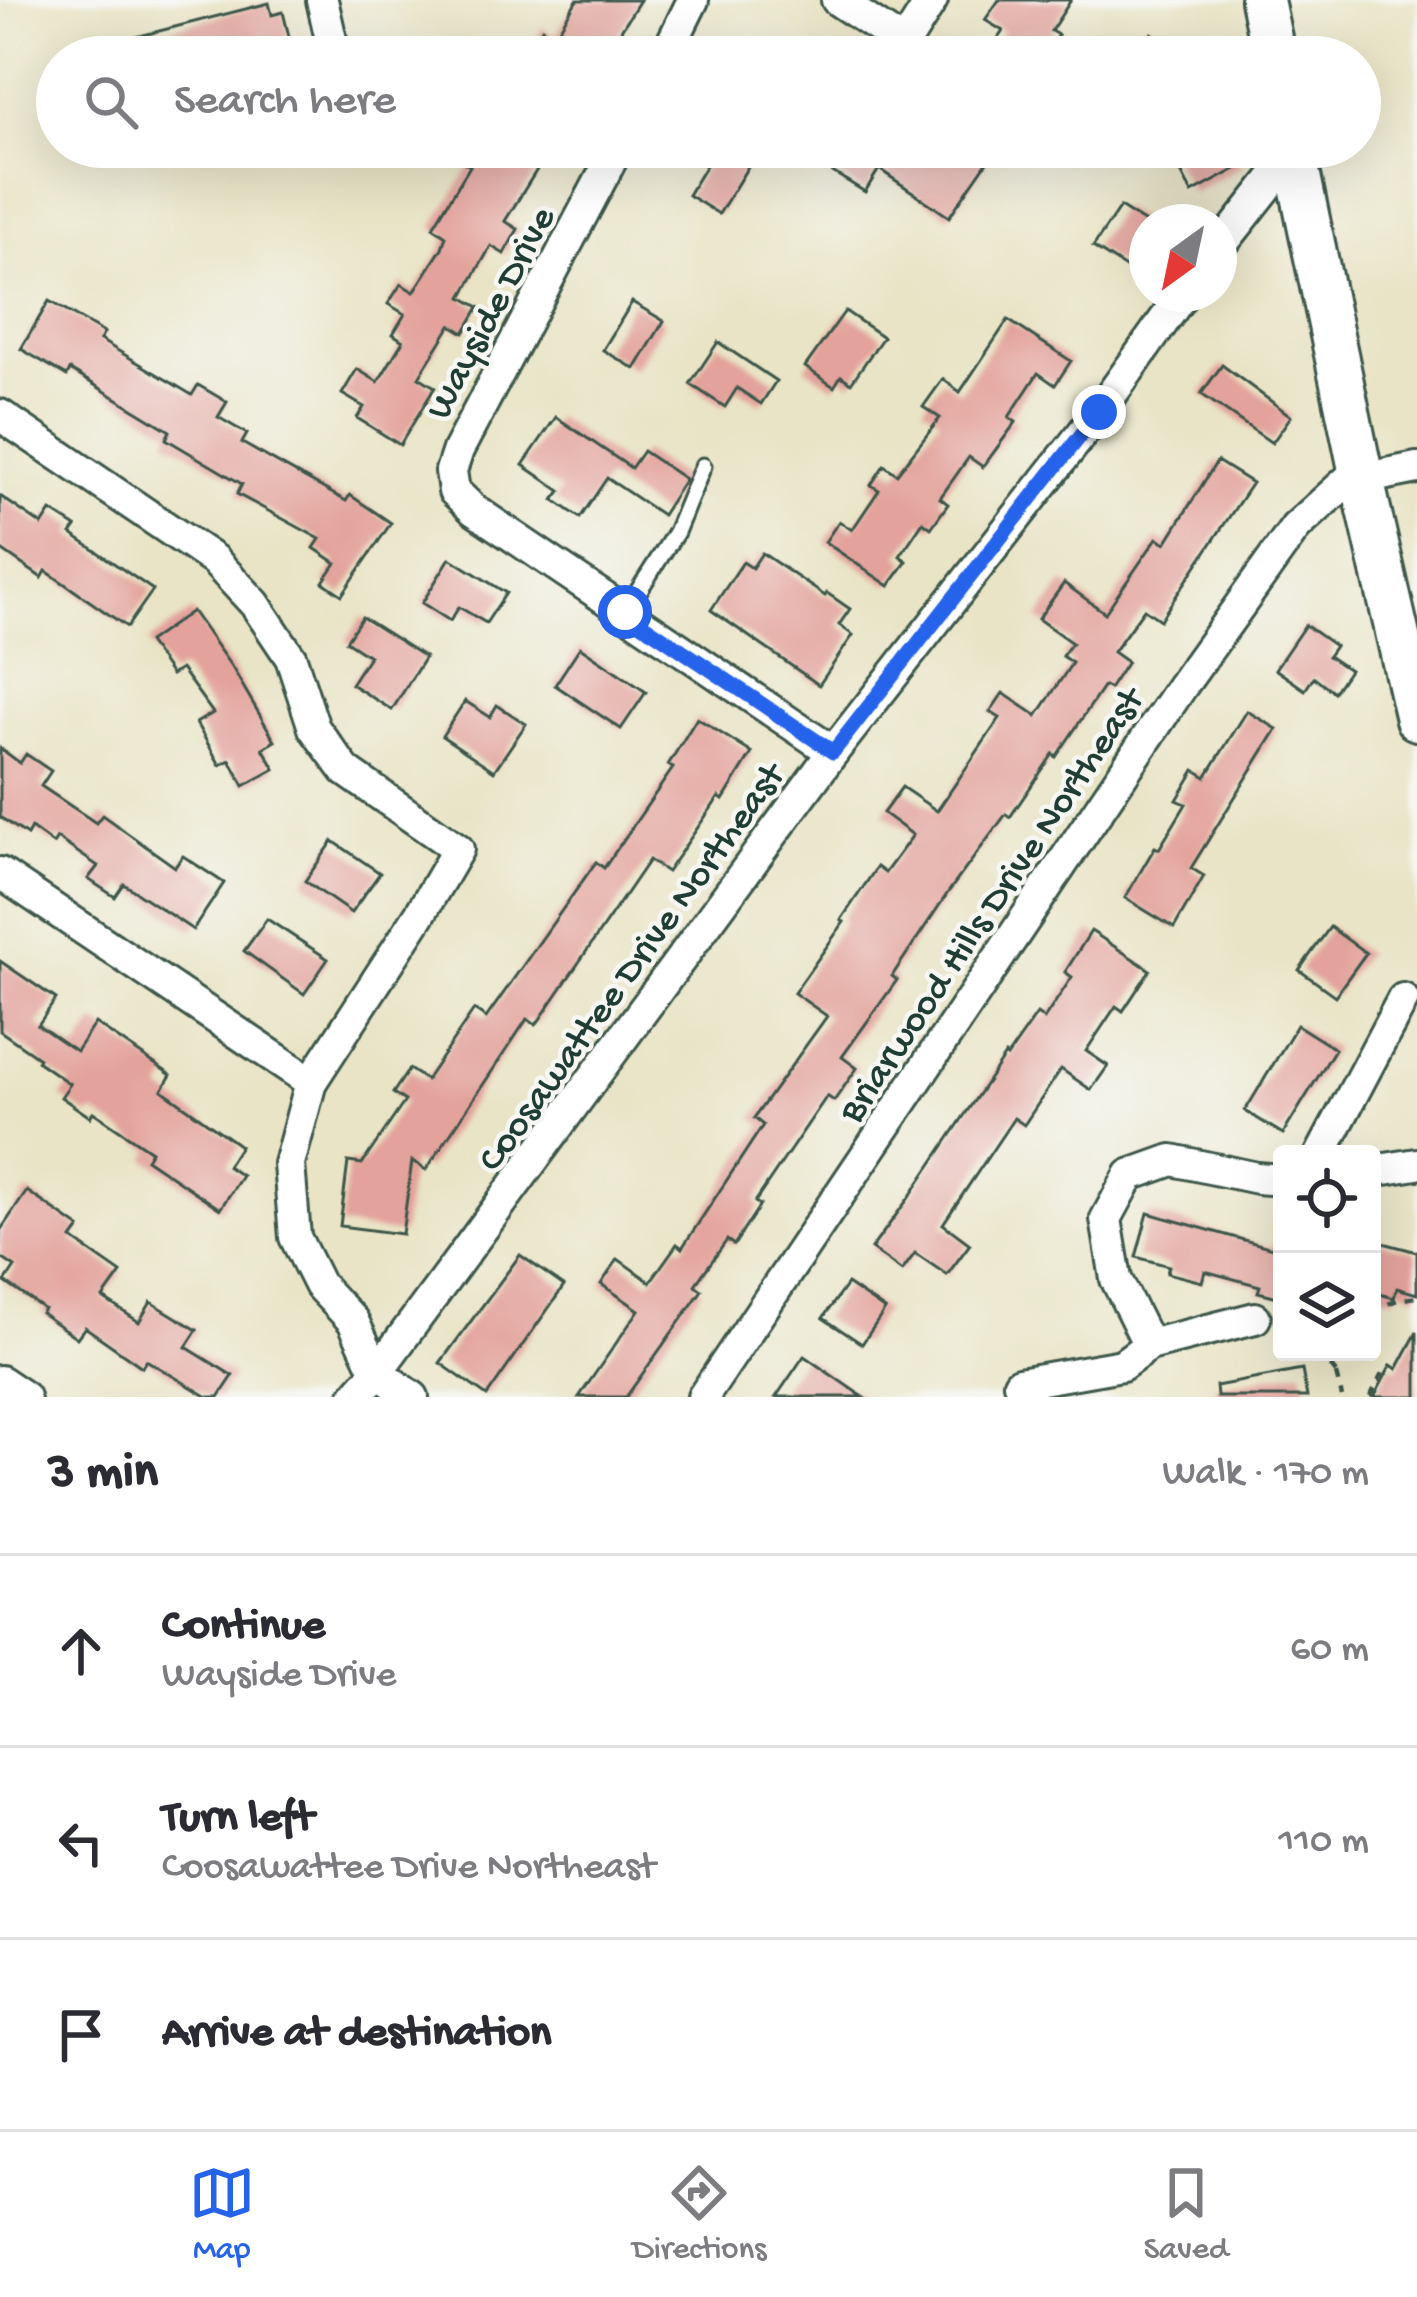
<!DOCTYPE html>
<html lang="en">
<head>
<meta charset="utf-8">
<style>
  :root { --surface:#fff; --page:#f2f2f3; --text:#2b2b33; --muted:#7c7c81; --line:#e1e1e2; --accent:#2563eb }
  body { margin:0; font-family:"Gochi Hand",sans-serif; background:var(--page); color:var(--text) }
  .controls { position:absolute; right:36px; bottom:36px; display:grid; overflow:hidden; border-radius:12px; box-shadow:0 12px 48px #0002 }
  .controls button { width:108px; height:108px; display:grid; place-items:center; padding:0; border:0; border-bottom:3px solid var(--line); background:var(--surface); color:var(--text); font:60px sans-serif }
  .compass { position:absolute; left:1129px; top:204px; width:108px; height:108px; border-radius:50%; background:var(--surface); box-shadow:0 12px 48px #0002; rotate:213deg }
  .stop { position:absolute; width:36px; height:36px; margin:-27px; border:9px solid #2563eb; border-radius:50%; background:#fff }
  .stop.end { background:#2563eb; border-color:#fff; box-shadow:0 3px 12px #0008 }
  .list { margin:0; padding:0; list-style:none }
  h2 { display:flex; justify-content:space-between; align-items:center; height:156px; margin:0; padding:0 48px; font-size:51px }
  h2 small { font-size:39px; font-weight:400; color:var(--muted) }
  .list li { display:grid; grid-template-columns:78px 1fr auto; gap:36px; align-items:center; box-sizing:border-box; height:192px; padding:0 48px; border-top:3px solid var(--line) }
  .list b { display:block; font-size:45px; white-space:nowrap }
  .list p { margin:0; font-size:39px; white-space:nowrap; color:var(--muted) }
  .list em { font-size:39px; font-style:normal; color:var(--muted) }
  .icon { flex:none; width:66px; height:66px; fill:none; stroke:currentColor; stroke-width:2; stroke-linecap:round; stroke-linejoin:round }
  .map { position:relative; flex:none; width:1417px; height:1397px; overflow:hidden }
  .search { position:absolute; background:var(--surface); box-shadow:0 12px 48px #0002; left:36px; right:36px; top:36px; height:132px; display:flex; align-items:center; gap:30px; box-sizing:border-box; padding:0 42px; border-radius:66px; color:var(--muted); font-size:45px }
  .sheet { height:732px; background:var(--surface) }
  nav { display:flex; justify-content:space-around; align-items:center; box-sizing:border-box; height:168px; border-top:3px solid var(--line); background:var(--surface); font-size:33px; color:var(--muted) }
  nav a { display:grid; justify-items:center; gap:6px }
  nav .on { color:var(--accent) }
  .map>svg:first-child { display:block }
  .building { fill:#e3a29b }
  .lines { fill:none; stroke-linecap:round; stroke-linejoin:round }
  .lane-casing { stroke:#3d564a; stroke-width:21 }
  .street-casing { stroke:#3d564a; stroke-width:36 }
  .secondary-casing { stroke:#3d564a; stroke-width:48 }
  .path { stroke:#3d564a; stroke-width:4.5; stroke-dasharray:9 9; stroke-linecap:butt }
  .lane { stroke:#fff; stroke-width:15 }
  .street { stroke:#fff; stroke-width:30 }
  .secondary { stroke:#fff; stroke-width:42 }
  .route { stroke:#2563eb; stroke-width:15 }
  .labels { text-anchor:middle; stroke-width:9; stroke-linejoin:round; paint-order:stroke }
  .street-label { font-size:39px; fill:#1f3d34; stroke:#f6f6f2 }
</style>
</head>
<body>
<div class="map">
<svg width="1417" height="1397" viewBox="0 0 1417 1397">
  <rect width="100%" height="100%" fill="#f6f6f2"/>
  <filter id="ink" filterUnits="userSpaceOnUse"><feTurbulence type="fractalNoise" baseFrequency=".00833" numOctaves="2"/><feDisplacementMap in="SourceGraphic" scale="24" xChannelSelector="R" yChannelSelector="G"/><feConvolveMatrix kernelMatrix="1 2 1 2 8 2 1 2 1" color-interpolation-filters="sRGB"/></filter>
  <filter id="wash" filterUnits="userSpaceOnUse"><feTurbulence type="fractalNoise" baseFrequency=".004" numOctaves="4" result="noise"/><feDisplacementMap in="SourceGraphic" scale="48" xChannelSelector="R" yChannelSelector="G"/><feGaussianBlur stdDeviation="2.7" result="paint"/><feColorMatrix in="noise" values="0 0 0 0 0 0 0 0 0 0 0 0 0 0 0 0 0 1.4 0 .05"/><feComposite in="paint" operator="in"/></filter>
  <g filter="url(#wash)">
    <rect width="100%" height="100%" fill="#e9e4c6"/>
    <g id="blocks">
      <g class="building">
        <path d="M577,0H640L604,57H525L542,28L555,36Z"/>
        <path d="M999,0H1071L1051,31L1058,35L1043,57H985L1003,31L985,20Z"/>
        <path d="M269,3L272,15L283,12L294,57H90L89,49Z"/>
        <path d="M1152,33L1186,57H1135Z"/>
        <path d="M476,147H551L505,221L518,229L504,254L491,246L462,297L479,307L464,333L451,325L419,377L435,387L400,445L357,418L364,407L342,394L357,369L378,382L403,341L393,334L405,314L388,304L401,284L414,292L442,248L446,236L433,227L470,166L465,163Z"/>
        <path d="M717,147H742L755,155L719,214L688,195Z"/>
        <path d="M838,147H965L987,162L949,217L879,169L865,192L826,168Z"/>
        <path d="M1196,147H1231L1242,166L1192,193L1174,159Z"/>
        <path d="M1120,207L1147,224V246L1130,271L1093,247Z"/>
        <path d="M49,301L104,333L100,340L192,395L198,385L227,402L218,417L247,434L242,443L346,501L350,495L391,523L342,595L323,582L336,563L314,548L320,539L237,494L242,484L166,439L170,431L70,370L67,376L21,349Z"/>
        <path d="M632,302L664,321L635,369L603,350Z"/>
        <path d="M845,311L883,337L851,383L841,376L834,387L805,367Z"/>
        <path d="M1008,320L1071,361L1055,385L1038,373L1009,417L1016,422L983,467L969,457L940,498L948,504L931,528L923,522L900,556L907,561L889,586L825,542L839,521L852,530L879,490L871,485L884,465L897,474L940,418L923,407L943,379L960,392Z"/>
        <path d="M718,342L776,381L761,404L737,388L725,407L690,384Z"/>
        <path d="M1222,365L1291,416L1272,443L1201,394Z"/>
        <path d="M556,417L631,468L643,451L685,479L662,515L607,478L580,518L554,500L561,491L523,465Z"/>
        <path d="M1217,461L1252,483L1160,620L1144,609L1113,652L1127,662L1109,689L1104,686L1056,757L1053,754L1010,817L1006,814L949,891L892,976L897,980L842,1057L857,1068L834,1101L827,1096L755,1202L760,1205L734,1245L727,1240L695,1285L702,1290L626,1397H579L639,1310L601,1284L618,1259L650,1282L677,1244L682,1248L763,1125L754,1118L827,1016L794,993L844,922L841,920L877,867L885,873L913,835L883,813L902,787L937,811L1000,718L990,712L1003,693L1037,716L1072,663L1062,656L1072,643L1038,619L1064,583L1105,613L1157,538L1166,543Z"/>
        <path d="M0,496L42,525L51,511L76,527L71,534L153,590L127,627L46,571L42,578L0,549Z"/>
        <path d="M762,553L825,596L827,593L850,609L839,625L853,635L819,685L711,610L743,562L752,568Z"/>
        <path d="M450,558L506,593L486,623L459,607L450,621L422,603Z"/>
        <path d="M192,611L233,669L275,741L263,748L275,769L244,786L230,760L220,765L196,723L213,713L181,669L171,675L148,642Z"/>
        <path d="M362,617L425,657L392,710L351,684L369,656L346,641Z"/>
        <path d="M1305,625L1335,646L1328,656L1349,670L1334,692L1314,677L1305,690L1275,669Z"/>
        <path d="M580,647L646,692L621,729L555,685Z"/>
        <path d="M465,701L490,717L497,705L526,724L494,771L442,736Z"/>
        <path d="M1247,711L1277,729L1191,868L1204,876L1174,928L1125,898L1155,847L1159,849L1186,804L1177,800L1195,770L1206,777Z"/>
        <path d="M697,718L752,753L723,800L719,797L667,872L649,860L536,1025L527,1019L426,1170L412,1161L402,1234L340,1226L348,1162L362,1164L405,1101L393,1093L409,1069L426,1080L474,1010L486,1018L596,862L604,868L673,768L668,765Z"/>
        <path d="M0,748L20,763L26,754L51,771L41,786L96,823L102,815L175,867L183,856L224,883L193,930L124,884L115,897L88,879L98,866L57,838L53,844L31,828L27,835L0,817Z"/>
        <path d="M333,841L380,873L351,913L305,881Z"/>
        <path d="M267,919L328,959L304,994L244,951Z"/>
        <path d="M1330,927L1366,953L1335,996L1299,970Z"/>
        <path d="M1091,931L1150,970L1123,1011L1116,1006L1086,1051L1108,1066L1091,1090L1061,1069L1024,1125L1014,1118L943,1224L970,1244L947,1275L915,1253L902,1271L871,1249L908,1199L1005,1055L1007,1057L1037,1014L1044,1019L1072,977L1065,972Z"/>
        <path d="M0,961L56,999L38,1025L76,1051L95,1023L171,1075L162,1090L240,1146L227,1166L242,1176L220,1209L146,1159L151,1151L93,1112L90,1117L61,1097L70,1084L37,1061L39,1058L0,1031Z"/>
        <path d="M1297,1025L1335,1049L1283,1134L1245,1111Z"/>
        <path d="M27,1191L80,1228L72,1239L121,1273L103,1298L139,1322L151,1302L197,1330L186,1347L233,1376L219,1397H208L146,1360L142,1367L85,1327L77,1338L41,1313L44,1309L5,1282L15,1267L0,1257V1231Z"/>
        <path d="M1148,1213L1272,1248L1277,1232H1282V1298L1258,1292L1260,1286L1205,1271L1202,1282L1167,1273L1169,1266L1136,1257Z"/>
        <path d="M1372,1240L1417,1252V1294L1397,1288L1394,1298L1372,1292Z"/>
        <path d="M520,1255L564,1286L487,1396L440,1363Z"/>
        <path d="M847,1284L885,1310L862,1344L823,1318Z"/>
        <path d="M1417,1332V1397H1374L1391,1365L1397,1369Z"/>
        <path d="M804,1356L863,1397H776Z"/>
        <path d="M1302,1370L1307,1397H1217L1216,1386Z"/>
      </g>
    </g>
  </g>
  <g filter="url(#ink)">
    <use href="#blocks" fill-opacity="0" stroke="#3d564a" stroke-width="3"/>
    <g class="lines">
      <g class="lane-casing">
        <path id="lane" d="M625,612L676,532L703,466"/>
      </g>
      <g class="street-casing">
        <g id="street">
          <path d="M322,0L335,57"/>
          <path d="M837,0L904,44"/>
          <path d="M665,57L693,0"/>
          <path d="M896,57L932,0"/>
          <path d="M618,147L458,450L451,471L454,491L474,510L833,752"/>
          <path d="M1219,248L1286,163L1292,147"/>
          <path d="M0,415L214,560L255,604L291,658L314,728L346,771L458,849L420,914L311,1082L289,1164L295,1237L319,1285L353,1321L377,1372L413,1397"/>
          <path d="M0,873L311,1082"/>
          <path d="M1321,1154L1403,999"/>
          <path d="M1372,1171L1417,1164"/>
          <path d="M1149,1345L1116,1279L1106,1219L1130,1175L1172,1160L1257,1178L1282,1180"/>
          <path d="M0,1381L24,1397"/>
          <path d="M1019,1383L1122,1365L1149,1345L1255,1318"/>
          <path d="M355,1397L377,1372L833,752L1099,412L1183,294"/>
          <path d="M703,1397L1182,686L1296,527L1350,478L1362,479L1417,468"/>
        </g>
      </g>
      <g class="secondary-casing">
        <g id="secondary">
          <path d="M1262,0L1274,57"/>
          <path d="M1293,147L1362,479L1417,719"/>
        </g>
      </g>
      <g class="path">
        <path d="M1372,1311L1397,1300L1417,1297"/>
        <path d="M1319,1352L1336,1373L1341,1352"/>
        <path d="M1336,1374L1342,1397"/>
        <path d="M1370,1397L1383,1372"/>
      </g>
      <use href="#lane" class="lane"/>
      <use href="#street" class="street"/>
      <use href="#secondary" class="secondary"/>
    </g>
  </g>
  <g class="lines" filter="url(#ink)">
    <path class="route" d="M625,612L833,752L1099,412"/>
  </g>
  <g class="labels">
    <g class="street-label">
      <text transform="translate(487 311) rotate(-62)" y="14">Wayside Drive</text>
      <text transform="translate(988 903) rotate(-56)" y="14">Briarwood Hills Drive Northeast</text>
      <text transform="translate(628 965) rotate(-54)" y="14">Coosawattee Drive Northeast</text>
    </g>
  </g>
</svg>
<div class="controls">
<button><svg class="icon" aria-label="locate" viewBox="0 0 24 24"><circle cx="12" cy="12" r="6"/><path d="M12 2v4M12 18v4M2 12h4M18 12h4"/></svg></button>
<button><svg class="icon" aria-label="layers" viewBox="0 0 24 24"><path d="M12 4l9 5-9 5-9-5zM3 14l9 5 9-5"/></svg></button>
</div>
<svg class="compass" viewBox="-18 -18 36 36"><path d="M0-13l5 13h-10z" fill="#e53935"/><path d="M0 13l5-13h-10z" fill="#7c7c81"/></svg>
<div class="stop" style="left:625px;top:612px"></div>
<div class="stop end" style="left:1099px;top:412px"></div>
<div class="search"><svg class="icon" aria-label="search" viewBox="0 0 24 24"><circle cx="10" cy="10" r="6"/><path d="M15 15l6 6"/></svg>Search here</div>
</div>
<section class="sheet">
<h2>3 min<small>Walk · 170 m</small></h2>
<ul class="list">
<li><svg class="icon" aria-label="ahead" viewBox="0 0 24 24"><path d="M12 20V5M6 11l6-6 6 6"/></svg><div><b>Continue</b><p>Wayside Drive</p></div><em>60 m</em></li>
<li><svg class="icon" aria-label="left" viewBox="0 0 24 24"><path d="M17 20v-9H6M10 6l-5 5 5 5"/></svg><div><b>Turn left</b><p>Coosawattee Drive Northeast</p></div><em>110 m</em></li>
<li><svg class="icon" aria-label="arrive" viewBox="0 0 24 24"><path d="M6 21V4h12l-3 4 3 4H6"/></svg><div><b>Arrive at destination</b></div></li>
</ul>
</section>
<nav>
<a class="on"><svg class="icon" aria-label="map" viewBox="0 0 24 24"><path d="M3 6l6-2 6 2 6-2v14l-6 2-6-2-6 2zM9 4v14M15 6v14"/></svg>Map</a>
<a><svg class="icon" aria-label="directions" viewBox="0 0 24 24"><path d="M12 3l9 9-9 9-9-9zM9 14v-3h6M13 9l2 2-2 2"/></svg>Directions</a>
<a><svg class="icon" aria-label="saved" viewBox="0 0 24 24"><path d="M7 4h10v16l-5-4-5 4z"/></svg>Saved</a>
</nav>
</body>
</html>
